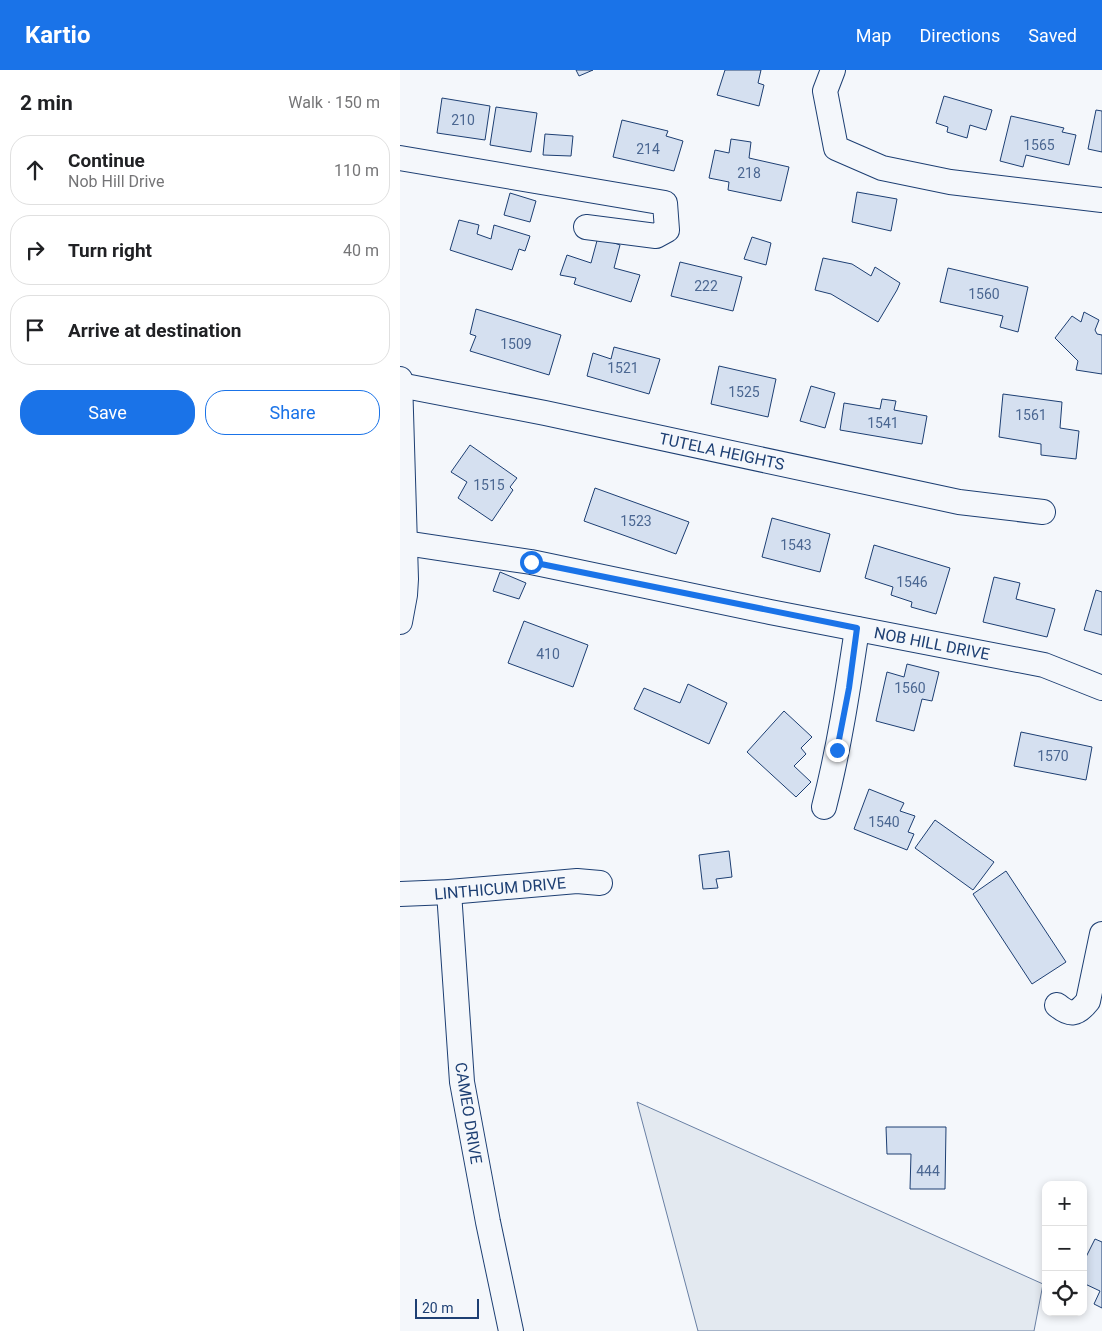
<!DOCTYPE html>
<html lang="en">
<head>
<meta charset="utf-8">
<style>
  :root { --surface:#fff; --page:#f6f6f6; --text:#202124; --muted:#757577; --line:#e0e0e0; --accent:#1a73e8 }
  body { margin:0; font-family:Roboto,sans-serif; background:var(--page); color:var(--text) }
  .controls { position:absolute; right:15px; bottom:15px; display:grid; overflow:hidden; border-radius:10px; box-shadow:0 2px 8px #0003 }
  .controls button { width:45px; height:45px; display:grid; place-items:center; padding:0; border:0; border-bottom:1px solid var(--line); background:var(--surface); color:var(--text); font:25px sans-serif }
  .scale { position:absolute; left:15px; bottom:12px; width:64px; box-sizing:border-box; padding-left:5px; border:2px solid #1d3f73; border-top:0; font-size:14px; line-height:18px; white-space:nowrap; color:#1d3f73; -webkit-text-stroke:4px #f4f7fb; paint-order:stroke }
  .stop { position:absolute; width:15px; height:15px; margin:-11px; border:4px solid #1a73e8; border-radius:50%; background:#fff }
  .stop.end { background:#1a73e8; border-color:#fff; box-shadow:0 1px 5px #0008 }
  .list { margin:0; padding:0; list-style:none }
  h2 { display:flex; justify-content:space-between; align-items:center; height:65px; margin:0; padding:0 20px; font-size:21px }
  h2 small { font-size:16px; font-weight:400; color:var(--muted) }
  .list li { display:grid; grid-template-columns:32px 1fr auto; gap:15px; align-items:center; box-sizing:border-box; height:70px; margin:0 10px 10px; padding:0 10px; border:1px solid var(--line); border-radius:20px }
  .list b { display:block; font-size:19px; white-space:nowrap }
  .list p { margin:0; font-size:16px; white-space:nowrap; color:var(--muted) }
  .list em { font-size:16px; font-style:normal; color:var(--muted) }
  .actions { display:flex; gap:10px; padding:15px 20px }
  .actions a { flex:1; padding:11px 0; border:1px solid var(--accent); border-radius:20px; text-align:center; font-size:18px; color:var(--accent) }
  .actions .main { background:var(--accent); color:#fff }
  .icon { flex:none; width:28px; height:28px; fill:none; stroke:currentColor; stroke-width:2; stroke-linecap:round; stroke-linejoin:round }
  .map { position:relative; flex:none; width:702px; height:1261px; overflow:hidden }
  header { display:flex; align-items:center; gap:30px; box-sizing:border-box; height:70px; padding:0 25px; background:var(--accent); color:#fff }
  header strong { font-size:24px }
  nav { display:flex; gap:28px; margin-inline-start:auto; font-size:18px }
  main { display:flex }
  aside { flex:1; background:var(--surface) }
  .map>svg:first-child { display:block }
  .green { fill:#e3e9f0; stroke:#687fa3 }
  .building { fill:#d5e0f0; stroke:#1d3f73 }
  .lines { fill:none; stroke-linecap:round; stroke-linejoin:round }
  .minor-casing { stroke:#1d3f73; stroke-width:26 }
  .minor { stroke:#f4f7fb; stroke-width:24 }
  .route { stroke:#1a73e8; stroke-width:6 }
  .labels { text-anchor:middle; stroke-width:4; stroke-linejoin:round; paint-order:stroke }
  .number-label { font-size:14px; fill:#4b6792 }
  .street-label { font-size:16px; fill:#1d3f73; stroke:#f4f7fb }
</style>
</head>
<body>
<header>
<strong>Kartio</strong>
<nav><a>Map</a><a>Directions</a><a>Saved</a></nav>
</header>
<main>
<aside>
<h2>2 min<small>Walk · 150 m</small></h2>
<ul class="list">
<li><svg class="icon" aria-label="ahead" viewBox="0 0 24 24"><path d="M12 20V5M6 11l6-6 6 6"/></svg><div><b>Continue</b><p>Nob Hill Drive</p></div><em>110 m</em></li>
<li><svg class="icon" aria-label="right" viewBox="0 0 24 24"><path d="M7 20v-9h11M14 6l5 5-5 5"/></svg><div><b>Turn right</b></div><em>40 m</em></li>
<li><svg class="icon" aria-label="arrive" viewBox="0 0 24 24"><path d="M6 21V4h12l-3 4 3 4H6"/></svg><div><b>Arrive at destination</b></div></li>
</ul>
<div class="actions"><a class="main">Save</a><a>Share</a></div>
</aside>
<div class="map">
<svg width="702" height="1261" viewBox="0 0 702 1261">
  <rect width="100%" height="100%" fill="#f4f7fb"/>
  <path class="green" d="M237,1032L643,1214L634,1261H298Z"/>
  <g class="building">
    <path d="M176,0H193L179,6Z"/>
    <path d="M325,0H361L358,13L364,15L359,36L317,25Z"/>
    <path d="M544,26L592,40L586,60L570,55L567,68L547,62L548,57L536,53Z"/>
    <path d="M42,28L90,36L85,70L37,63Z"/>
    <path d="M96,37L137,43L131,82L90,75Z"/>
    <path d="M696,40L702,41V82L688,79Z"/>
    <path d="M611,46L664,58L662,62L676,65L669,95L626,85L623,97L600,91Z"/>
    <path d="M222,50L268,61L266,66L283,71L274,101L213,87Z"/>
    <path d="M145,64L173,66L171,86L143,85Z"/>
    <path d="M331,69L351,72L349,88L389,97L381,131L328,120L329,112L309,108L315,80L329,83Z"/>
    <path d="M457,122L497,129L491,161L452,152Z"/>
    <path d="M110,123L136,131L130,152L104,145Z"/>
    <path d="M59,150L79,155L77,164L91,169L94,155L130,166L125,181L119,179L112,200L50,180Z"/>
    <path d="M198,167L220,175L214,198L240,205L231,232L174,214L176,208L160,205L167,185L191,193Z"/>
    <path d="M352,167L371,173L366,195L344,189Z"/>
    <path d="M423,188L452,194L471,206L475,197L500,213L497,220L478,252L431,224L415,220Z"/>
    <path d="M280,192L342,207L333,241L271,226Z"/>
    <path d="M548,198L628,217L618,262L600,257L603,246L540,232Z"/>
    <path d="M76,239L161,265L149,305L70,281L76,266L70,264Z"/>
    <path d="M684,242L699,250L695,260L697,264L702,265V304L676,300L678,291L655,268L672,246L681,252Z"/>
    <path d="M214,277L260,289L249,324L187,306L193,283L211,289Z"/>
    <path d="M319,296L376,309L368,347L311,334Z"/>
    <path d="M411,316L435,323L425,358L400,351Z"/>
    <path d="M603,324L662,332L660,358L679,361L676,389L641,385V374L599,367Z"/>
    <path d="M482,329L496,331L494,340L527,346L522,374L440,360L444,333L480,339Z"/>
    <path d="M70,375L117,408L110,417L113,420L92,451L58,428L67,412L51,402Z"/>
    <path d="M195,418L289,452L276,484L184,451Z"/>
    <path d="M372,448L430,464L420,502L362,487Z"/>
    <path d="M474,475L550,498L536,544L511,537L512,532L491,525L493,517L465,508Z"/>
    <path d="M100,502L126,513L119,529L93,521Z"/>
    <path d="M594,507L620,513L616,529L655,539L647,567L583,552Z"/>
    <path d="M696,520L702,522V565L684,560Z"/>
    <path d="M124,551L188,575L173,617L108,593Z"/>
    <path d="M507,594L539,602L532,631L522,629L514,661L476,651L487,602L504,607Z"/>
    <path d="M288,614L327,633L309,674L234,639L244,618L280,633Z"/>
    <path d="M384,641L412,667L401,678L406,684L394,696L411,712L396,727L347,682Z"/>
    <path d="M621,662L692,677L686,710L614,696Z"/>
    <path d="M469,719L504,733L500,741L515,746L508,762L514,764L507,780L454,759Z"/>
    <path d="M535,750L594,792L573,820L515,778Z"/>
    <path d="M329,781L332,807L316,809L318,818L303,819L299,785Z"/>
    <path d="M606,801L666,892L632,914L573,824Z"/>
    <path d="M486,1057H546L545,1119H510L511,1084H487Z"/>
    <path d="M695,1169L702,1172V1238L694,1234L700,1221L683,1213V1193Z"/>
  </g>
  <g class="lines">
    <g class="minor-casing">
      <g id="minor">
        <path d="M433,0L425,21L436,78L482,98L550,112L702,130"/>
        <path d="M0,88L265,133L267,160L256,166L186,157"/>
        <path d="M0,309L6,509L5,525L0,552"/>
        <path d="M0,315L145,343L559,432L643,442"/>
        <path d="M5,473L131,492L370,542L644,595L702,618"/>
        <path d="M424,737C439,679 448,619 457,559"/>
        <path d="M49,822L62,1012L88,1152L111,1261"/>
        <path d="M0,824L49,822L177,811L200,813"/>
        <path d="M657,935C670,946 677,945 688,931L702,864"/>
      </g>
    </g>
    <use href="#minor" class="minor"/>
  </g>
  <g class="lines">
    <path class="route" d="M131,492L457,558L449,618L437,680"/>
  </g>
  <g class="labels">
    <g class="number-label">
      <text x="63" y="55">210</text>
      <text x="639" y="80">1565</text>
      <text x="248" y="84">214</text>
      <text x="349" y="108">218</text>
      <text x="306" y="221">222</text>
      <text x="584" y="229">1560</text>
      <text x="116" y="279">1509</text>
      <text x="223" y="303">1521</text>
      <text x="344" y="327">1525</text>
      <text x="631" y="350">1561</text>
      <text x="483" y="358">1541</text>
      <text x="89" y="420">1515</text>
      <text x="236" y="456">1523</text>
      <text x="396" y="480">1543</text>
      <text x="512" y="517">1546</text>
      <text x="148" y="589">410</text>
      <text x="510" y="623">1560</text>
      <text x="653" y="691">1570</text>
      <text x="484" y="757">1540</text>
      <text x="528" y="1106">444</text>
    </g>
    <g class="street-label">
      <text transform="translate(322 381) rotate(12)" y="6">TUTELA HEIGHTS</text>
      <text transform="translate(532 573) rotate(11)" y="6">NOB HILL DRIVE</text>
      <text transform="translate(100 818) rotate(-5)" y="6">LINTHICUM DRIVE</text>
      <text transform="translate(69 1043) rotate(81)" y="6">CAMEO DRIVE</text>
    </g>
  </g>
</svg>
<div class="controls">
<button>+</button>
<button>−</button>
<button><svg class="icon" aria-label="locate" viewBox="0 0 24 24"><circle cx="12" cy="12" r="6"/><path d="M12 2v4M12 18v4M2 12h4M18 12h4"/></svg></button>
</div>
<div class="scale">20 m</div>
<div class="stop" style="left:131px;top:492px"></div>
<div class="stop end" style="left:437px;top:680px"></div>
</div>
</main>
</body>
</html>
